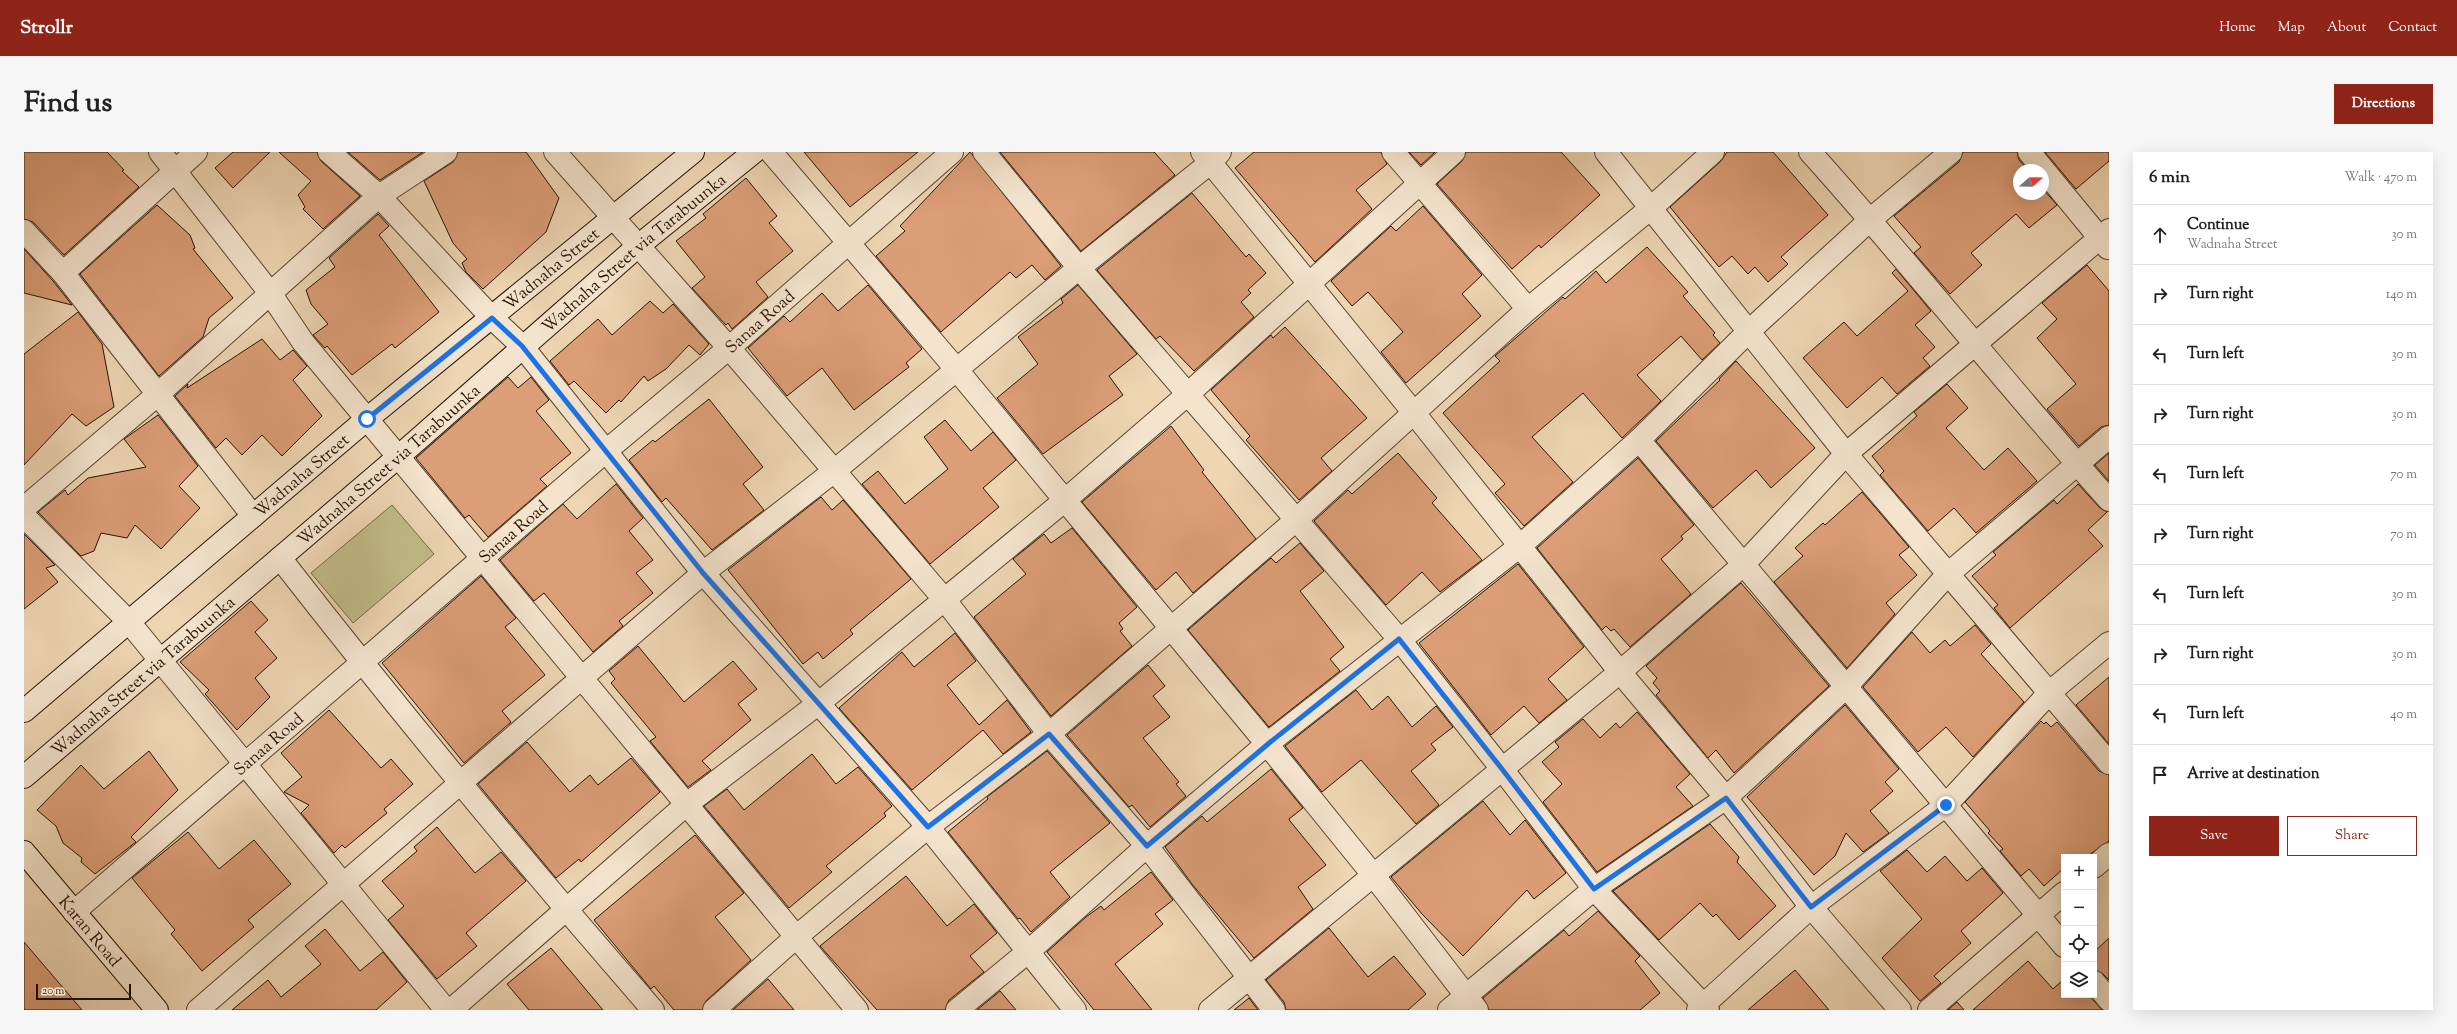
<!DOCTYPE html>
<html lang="en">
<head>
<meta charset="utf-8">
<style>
  :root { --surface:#fff; --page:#f6f6f6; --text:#222; --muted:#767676; --line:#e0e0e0; --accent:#8f2418 }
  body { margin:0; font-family:"Sorts Mill Goudy",serif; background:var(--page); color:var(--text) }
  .controls { position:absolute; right:12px; bottom:12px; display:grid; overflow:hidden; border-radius:0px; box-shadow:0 4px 16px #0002 }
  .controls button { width:36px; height:36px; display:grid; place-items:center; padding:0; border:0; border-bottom:1px solid var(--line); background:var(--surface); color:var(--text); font:20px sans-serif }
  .compass { position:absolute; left:1989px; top:12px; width:36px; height:36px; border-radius:50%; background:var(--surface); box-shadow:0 4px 16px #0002; rotate:70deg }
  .scale { position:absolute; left:12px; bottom:10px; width:95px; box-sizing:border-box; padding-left:4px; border:2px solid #271202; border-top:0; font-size:11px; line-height:14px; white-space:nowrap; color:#271202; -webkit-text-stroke:3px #f4e4ce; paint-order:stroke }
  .stop { position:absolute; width:12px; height:12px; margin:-9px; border:3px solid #1a73e8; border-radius:50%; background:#fff }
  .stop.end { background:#1a73e8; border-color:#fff; box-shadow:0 1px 4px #0008 }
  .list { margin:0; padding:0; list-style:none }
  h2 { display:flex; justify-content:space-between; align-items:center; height:52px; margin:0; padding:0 16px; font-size:17px }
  h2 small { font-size:13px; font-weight:400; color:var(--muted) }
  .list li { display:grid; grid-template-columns:26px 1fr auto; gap:12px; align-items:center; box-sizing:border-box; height:60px; padding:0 16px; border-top:1px solid var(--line) }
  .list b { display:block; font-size:15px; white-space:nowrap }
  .list p { margin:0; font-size:13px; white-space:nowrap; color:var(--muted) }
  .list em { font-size:13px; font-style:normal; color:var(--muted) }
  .actions { display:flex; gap:8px; padding:12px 16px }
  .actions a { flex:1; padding:9px 0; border:1px solid var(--accent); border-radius:0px; text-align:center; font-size:14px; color:var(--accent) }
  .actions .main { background:var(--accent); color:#fff }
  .icon { flex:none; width:22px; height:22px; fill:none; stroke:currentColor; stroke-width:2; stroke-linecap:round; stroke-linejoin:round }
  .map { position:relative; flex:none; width:2085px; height:858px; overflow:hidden; border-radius:0px }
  header { display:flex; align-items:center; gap:24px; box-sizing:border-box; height:56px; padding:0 20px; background:var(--accent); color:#fff }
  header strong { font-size:19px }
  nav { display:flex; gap:22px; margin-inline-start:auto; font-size:14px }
  .intro { display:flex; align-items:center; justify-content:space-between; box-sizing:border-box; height:96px; padding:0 24px }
  h1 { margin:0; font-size:28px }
  .button { padding:10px 18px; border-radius:0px; background:var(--accent); color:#fff; font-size:14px; font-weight:700 }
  main { display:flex; gap:24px; padding:0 24px }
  aside { flex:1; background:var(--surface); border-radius:0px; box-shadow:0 4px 16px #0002 }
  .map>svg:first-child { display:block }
  .green { fill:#c0bc88; stroke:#746745 }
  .building { fill:#dc9e77; stroke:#271202 }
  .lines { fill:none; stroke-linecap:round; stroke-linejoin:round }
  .street-casing { stroke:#59432e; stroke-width:24 }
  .secondary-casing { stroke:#271202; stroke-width:24 }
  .street { stroke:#f4e4ce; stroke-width:22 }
  .secondary { stroke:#f4e4ce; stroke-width:22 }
  .route { stroke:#1a73e8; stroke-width:5 }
  .labels { text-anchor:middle; stroke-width:3.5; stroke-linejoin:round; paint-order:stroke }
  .street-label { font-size:17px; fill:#271202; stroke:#f4e4ce }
</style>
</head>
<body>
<header>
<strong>Strollr</strong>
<nav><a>Home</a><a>Map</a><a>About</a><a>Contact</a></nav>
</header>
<div class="intro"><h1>Find us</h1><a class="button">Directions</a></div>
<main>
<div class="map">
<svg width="2085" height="858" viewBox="0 0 2085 858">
  <rect width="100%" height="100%" fill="#eed6b3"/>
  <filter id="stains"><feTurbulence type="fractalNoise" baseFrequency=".005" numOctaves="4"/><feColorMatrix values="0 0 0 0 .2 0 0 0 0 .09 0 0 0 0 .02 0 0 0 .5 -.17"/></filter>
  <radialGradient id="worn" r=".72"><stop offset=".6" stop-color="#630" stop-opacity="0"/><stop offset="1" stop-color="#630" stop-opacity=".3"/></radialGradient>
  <path class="green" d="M368,353L410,402L329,471L287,421Z"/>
  <g class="building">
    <path d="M0,0H83L100,18L98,19L115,35L40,103L9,70L0,67Z"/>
    <path d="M209,0H246L209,36L191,16Z"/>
    <path d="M255,0H293L297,9L336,44L299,77L279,57L281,55L274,43L287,29Z"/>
    <path d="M324,0H399L356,28Z"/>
    <path d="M434,0H502L535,46L522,80L459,137L442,120L438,111L443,107L429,91L400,29L429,10Z"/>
    <path d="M780,0H894L826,55Z"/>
    <path d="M946,0L1037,114L1021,128L1008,113L992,126L986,120L917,180L852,104L881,79L876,74Z"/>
    <path d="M976,0H1130L1151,23L1057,99Z"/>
    <path d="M1230,0H1357L1363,12L1332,38L1348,57L1291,110L1211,16Z"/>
    <path d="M1385,0H1411L1397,13Z"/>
    <path d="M1442,0H1537L1576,43L1517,96L1515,93L1488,117L1413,32L1438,9Z"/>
    <path d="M1703,0H1749L1804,63L1757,105L1764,112L1744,130L1731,115L1724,122L1708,104L1695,115L1646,55L1697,9Z"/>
    <path d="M1939,0H1993L1995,8L2004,18H1995V42H2019V37L2033,53L2005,76L1992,62L1947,101L1958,113L1926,142L1890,101L1897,95L1870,64L1935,10Z"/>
    <path d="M2021,0H2085V9L2052,37Z"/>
    <path d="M722,26L753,64L745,71L769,99L732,130L744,145L708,177L704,171L702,173L668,136L681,125L652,89L682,66L679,62Z"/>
    <path d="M1168,41L1222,105L1225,102L1242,121L1224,138L1227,141L1217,150L1230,165L1170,219L1136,184L1132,187L1073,118Z"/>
    <path d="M133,53L166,83L171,96L169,97L209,146L185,166L179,185L135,224L56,122Z"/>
    <path d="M1399,54L1458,123L1438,142L1457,164L1382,231L1357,200L1379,180L1344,140L1328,154L1307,129L1367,74L1372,79Z"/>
    <path d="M354,62L365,74L355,83L415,160L371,196L368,192L328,223L303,194L301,196L289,183L304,172L287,152L282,138L311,115L305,106Z"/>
    <path d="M1623,95L1664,140L1659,144L1691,181L1689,183L1696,191L1678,208L1657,184L1613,223L1637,249L1598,286L1559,241L1508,285L1549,330L1500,374L1471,341L1481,332L1419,261L1476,209L1471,204L1539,145L1541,147L1572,119L1582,131Z"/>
    <path d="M0,97L29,129L48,153L0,141Z"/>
    <path d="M2063,113L2085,139V273L2077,275L2055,294L2023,257L2052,232L2013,186L2033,167L2018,151Z"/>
    <path d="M1872,117L1907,159L1891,173L1911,195L1899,206L1906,214L1873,242L1858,225L1823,256L1779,206L1820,170L1833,184L1884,139L1868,121Z"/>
    <path d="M844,133L898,197L882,211L885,215L830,258L798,216L763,244L724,196L760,164L766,170L798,141L814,159Z"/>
    <path d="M1054,133L1113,202L1085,224L1099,243L1019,302L973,246L1014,212L994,185L1039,151L1037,147Z"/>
    <path d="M626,149L639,161L649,152L685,192L676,203L665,193L642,217L624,229L620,224L597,250L595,248L582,261L550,229L545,233L526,209L574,167L588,183Z"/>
    <path d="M54,160L78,192L90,255L62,274L48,262L0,313V202Z"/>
    <path d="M1261,175L1343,266L1297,306L1308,319L1275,348L1222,288L1226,284L1187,238L1247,183L1249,186Z"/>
    <path d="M238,187L256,208L269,198L283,214L269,228L298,264L258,304L238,283L218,303L202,286L192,296L151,244L164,232L163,236Z"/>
    <path d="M1712,209L1791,296L1747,336L1732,318L1689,356L1632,289L1696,228L1695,227Z"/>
    <path d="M484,225L494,236L507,225L525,248L512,259L547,301L516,327L523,334L464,385L445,363L441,366L392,306Z"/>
    <path d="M1923,232L1944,256L1922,276L1960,318L1984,296L2013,329L1952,381L1930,356L1904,379L1856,323L1860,319L1848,304L1893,264L1890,260Z"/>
    <path d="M685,247L739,315L719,332L740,358L688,398L642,346L638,350L605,308L629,288L631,290Z"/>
    <path d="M134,263L174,314L155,334L176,356L137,397L111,373L103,386L77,381L70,399L57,404L14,360L41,338L44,343L64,326L122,315L100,287Z"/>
    <path d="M921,268L947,299L969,280L992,308L959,336L975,355L906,412L838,332L854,319L881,352L924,317L900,285Z"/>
    <path d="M1147,274L1180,318L1178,320L1232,387L1169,441L1152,420L1132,438L1058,350Z"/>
    <path d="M1374,301L1413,346L1408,351L1458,408L1416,440L1398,420L1362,453L1290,369L1324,338L1328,342Z"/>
    <path d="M2085,301V329L2071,313Z"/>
    <path d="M1614,306L1670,373L1657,384L1659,387L1637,407L1667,442L1606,495L1590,477L1587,479L1582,474L1578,478L1513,396Z"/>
    <path d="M592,332L619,366L605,379L629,408L612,421L629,441L595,469L599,474L569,500L520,441L510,449L476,408L539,352L553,367Z"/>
    <path d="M2054,332L2076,356L2083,360L2064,378L2079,394L1986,476L1970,456L1974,453L1948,424L1972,403L1969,400L2030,348L2033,352Z"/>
    <path d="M1838,340L1885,395L1875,403L1893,423L1862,451L1871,462L1823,516L1750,430L1779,404L1771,396L1799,371L1801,373Z"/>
    <path d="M797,345L808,358L819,348L887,427L826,478L829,482L799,507L794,500L779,512L704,418Z"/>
    <path d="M1048,376L1113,455L1095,471L1099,477L1096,479L1108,494L1027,564L950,465L1002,422L989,407L1020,382L1027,391Z"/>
    <path d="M0,382L31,413L22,416L34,430L0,457Z"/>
    <path d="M1276,391L1300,419L1276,439L1320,495L1306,507L1316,519L1245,575L1164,478L1247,406L1252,411Z"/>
    <path d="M1494,412L1560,495L1524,527L1543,548L1515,571L1500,554L1467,583L1395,491Z"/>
    <path d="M457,424L492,466L481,475L521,523L478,559L487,570L440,611L358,511Z"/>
    <path d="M1717,431L1805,534L1710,621L1692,598L1684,606L1632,543L1636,539L1629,531L1633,526L1622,514Z"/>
    <path d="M227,449L244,468L231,480L253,506L231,526L246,545L213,578L181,542L185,538L156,510Z"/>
    <path d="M1951,473L1967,492L1957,502L2000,550L1949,605L1922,575L1894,600L1839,535L1888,480L1906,501L1921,488L1926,494Z"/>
    <path d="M931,481L952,509L923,533L955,573L983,548L1007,580L979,602L959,578L888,638L815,556L878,500L890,515Z"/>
    <path d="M614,494L660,550L709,509L733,537L714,552L727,568L678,609L687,618L664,635L626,589L632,585L587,531L591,527L585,519Z"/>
    <path d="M1124,513L1141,534L1129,544L1146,565L1119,586L1155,630L1152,632L1162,644L1126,675L1108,653L1105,655L1043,583Z"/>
    <path d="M2085,525V592L2052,553Z"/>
    <path d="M1332,538L1348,558L1364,544L1388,575L1412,554L1429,575L1407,592L1412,598L1387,619L1415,653L1392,672L1337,608L1298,640L1261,594Z"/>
    <path d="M1821,553L1875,617L1861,630L1869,639L1846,659L1865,681L1839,700L1822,681L1811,704L1790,723L1723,645Z"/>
    <path d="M305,558L357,616L367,607L389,632L360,657L363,661L321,696L318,693L310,701L277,661L285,653L260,640L278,625L257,601Z"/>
    <path d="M1613,560L1666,622L1652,635L1669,654L1573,720L1519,650L1538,632L1518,610L1535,595L1531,590L1559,567L1576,586L1592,571L1596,576Z"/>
    <path d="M2017,569L2020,572L2022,570L2027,575L2033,570L2075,619L2085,623V689L2062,705H2040V716L2020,734L2005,717L1997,724L1976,699L1979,697L1964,681L1966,679L1941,650Z"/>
    <path d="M503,590L546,640L566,623L574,633L607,606L636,640L557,710L555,707L532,726L454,632Z"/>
    <path d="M125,599L154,638L107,685L112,690L71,722L57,710L58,706L39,691L32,674L13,658L57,613L80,637Z"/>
    <path d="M1023,599L1086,671L1026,720L1046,745L1007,780L996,766L994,767L924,680L964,647L963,645Z"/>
    <path d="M788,602L812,632L834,615L868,654L860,661L862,664L802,714L808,720L765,756L680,654L703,637L720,658Z"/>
    <path d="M1247,617L1279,656L1265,667L1266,669L1302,713L1274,735L1289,757L1230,806L1168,732L1141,695L1178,664L1183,670Z"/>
    <path d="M1459,649L1486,683L1501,668L1542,721L1510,747L1503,738L1439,804L1398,762L1367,725Z"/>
    <path d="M1686,672L1715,705L1713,710L1752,754L1715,788L1692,762L1689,765L1676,751L1635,788L1589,739Z"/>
    <path d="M413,675L451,721L477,700L502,729L442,781L453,794L413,827L364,768L380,754L358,729L393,699L390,695Z"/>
    <path d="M164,680L195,717L230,688L267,732L224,768L230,775L178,819L147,782L151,778L108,726Z"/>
    <path d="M671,683L720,741L691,765L727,808L682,849L678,858H650L630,834L627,837L570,768Z"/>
    <path d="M1883,698L1903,720L1921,704L1943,729L1958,716L1979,741L1937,779L1947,791L1910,824L1917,831L1896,849L1858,806L1898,767L1856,719Z"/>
    <path d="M1127,720L1149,748L1131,762L1139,772L1091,812L1128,858H1070L1023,800L1062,765L1077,754L1080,758Z"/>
    <path d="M882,724L923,774L950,752L973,781L946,804L960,820L925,848L921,858H853L796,794Z"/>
    <path d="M1574,759L1616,804L1611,809L1636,841L1616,858H1465L1459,846L1540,778L1545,784Z"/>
    <path d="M1305,776L1344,825L1370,804L1402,842L1384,858H1262L1260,850L1242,828Z"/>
    <path d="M301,777L336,819L359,800L383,830L352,858H208L244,828L257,845L297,812L281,794Z"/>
    <path d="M2085,786V828L2079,822L2070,818V800Z"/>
    <path d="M0,790L58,858H0Z"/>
    <path d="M527,796L579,858H505L483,832Z"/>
    <path d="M2004,809L2029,837L2040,827V843H2065L2078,858H1949Z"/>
    <path d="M1771,818L1805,858H1724L1752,834Z"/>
    <path d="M744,827L770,858H709Z"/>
    <path d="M976,839L992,858H953Z"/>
    <path d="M1225,846L1234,858H1210Z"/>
    <path d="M1933,850L1940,858H1924Z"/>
  </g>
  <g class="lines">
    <g class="street-casing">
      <g id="street">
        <path d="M136,0L246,141L279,190L833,858"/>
        <path d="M305,0L355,44L468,166L498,194L679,421L904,675L1051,858"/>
        <path d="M531,0L705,196L920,447L1025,582L1123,694L1250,858"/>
        <path d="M747,0L933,218L1243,592L1350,724L1453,858"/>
        <path d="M960,0L1055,116L1375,487L1478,617L1570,737L1684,858"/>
        <path d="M1178,0L1390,261L1596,520L1702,646L1787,755L1876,858"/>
        <path d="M1369,0L1504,157"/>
        <path d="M1582,0L1822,302L2085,611"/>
        <path d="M1786,0C1888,113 1983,234 2085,348"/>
        <path d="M2005,0L2084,96"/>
        <path d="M0,79L39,121L229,364"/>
        <path d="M39,121L172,0"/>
        <path d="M1615,288L2040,794"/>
        <path d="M0,356L133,243L355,44L422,0"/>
        <path d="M0,364L105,470L422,858"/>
        <path d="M256,406C376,560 501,711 629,858"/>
        <path d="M2070,715L2085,702"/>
        <path id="s1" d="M50,760L582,299L705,196L928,0"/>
        <path d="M2070,830L2085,848"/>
        <path d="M174,858L679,421L809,320L1055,116L1186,11L1196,0"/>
        <path d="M427,858L663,652L795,551L1040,349L1164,242L1430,0"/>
        <path d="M690,858L772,785L904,675L1025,582L1272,368L1504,157L1627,56L1689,0"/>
        <path d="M933,858L1005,799L1123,694L1243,592L1496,394L1615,288L1724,180L1847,67L1927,0"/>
        <path d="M1186,858L1596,520L1719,413L1822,302L2085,78"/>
        <path d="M1425,858L1570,737L1702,646L1822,535L1924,422L2085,285"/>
        <path d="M1674,858L1787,755L1922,653L2026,540L2085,491"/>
        <path d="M1905,858L2040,741"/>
      </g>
    </g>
    <g class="secondary-casing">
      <g id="secondary">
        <path id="s2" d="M0,559L343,267L669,0"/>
        <path id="s3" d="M0,625L374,305L613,95L730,0"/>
        <path id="s4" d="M0,700L133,858"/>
      </g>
    </g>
    <use href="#street" class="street"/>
    <use href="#secondary" class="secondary"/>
  </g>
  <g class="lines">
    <path class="route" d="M343,267L468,166L498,194L679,421L904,675L1025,582L1123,694L1244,592L1375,487L1478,617L1570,737L1702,646L1787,755L1922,653"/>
  </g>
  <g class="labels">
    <g class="street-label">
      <text dy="6" stroke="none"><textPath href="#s3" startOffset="804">Wadnaha Street via Tarabuunka</textPath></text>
      <text dy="6" stroke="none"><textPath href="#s2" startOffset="688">Wadnaha Street</textPath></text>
      <text dy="6" stroke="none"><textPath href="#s1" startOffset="905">Sanaa Road</textPath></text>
      <text dy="6" stroke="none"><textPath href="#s3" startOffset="480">Wadnaha Street via Tarabuunka</textPath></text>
      <text dy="6" stroke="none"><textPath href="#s2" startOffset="364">Wadnaha Street</textPath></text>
      <text dy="6" stroke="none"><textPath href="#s1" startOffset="581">Sanaa Road</textPath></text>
      <text dy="6" stroke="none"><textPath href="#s3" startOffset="156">Wadnaha Street via Tarabuunka</textPath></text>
      <text dy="6" stroke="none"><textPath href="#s1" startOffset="257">Sanaa Road</textPath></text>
      <text dy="6" stroke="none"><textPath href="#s4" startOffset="103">Karan Road</textPath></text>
    </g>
  </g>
  <rect width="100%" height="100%" filter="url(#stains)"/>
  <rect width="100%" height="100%" fill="url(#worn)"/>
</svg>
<div class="controls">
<button>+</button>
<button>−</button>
<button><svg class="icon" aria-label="locate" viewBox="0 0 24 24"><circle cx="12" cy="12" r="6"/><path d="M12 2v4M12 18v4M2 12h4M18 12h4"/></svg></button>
<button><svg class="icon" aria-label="layers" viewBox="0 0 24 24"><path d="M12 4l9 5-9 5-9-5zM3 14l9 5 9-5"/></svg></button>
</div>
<svg class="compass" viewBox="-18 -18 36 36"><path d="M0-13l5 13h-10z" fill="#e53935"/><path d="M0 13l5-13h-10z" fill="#767676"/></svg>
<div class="scale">20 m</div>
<div class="stop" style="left:343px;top:267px"></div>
<div class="stop end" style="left:1922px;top:653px"></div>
</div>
<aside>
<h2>6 min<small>Walk · 470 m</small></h2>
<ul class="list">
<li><svg class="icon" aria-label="ahead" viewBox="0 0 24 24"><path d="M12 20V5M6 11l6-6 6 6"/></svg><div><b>Continue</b><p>Wadnaha Street</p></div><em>30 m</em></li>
<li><svg class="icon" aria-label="right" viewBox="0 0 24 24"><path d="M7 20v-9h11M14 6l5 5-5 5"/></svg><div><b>Turn right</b></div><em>140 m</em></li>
<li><svg class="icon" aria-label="left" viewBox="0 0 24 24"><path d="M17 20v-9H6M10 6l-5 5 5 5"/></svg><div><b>Turn left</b></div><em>30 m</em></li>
<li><svg class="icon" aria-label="right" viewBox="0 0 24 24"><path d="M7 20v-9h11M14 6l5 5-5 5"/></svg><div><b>Turn right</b></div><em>30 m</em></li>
<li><svg class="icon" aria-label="left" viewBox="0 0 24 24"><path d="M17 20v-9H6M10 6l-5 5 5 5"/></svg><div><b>Turn left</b></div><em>70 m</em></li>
<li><svg class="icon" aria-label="right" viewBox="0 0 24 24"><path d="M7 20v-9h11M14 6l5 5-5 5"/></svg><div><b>Turn right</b></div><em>70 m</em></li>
<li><svg class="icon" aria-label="left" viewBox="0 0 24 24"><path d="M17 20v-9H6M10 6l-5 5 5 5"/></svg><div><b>Turn left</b></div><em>30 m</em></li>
<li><svg class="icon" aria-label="right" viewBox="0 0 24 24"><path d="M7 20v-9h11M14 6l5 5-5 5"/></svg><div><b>Turn right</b></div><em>30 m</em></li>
<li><svg class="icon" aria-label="left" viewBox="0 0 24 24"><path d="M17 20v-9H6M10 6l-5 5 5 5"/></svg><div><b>Turn left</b></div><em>40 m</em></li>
<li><svg class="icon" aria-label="arrive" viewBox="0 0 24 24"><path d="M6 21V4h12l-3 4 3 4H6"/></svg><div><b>Arrive at destination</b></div></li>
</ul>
<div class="actions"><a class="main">Save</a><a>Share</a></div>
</aside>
</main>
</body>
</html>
